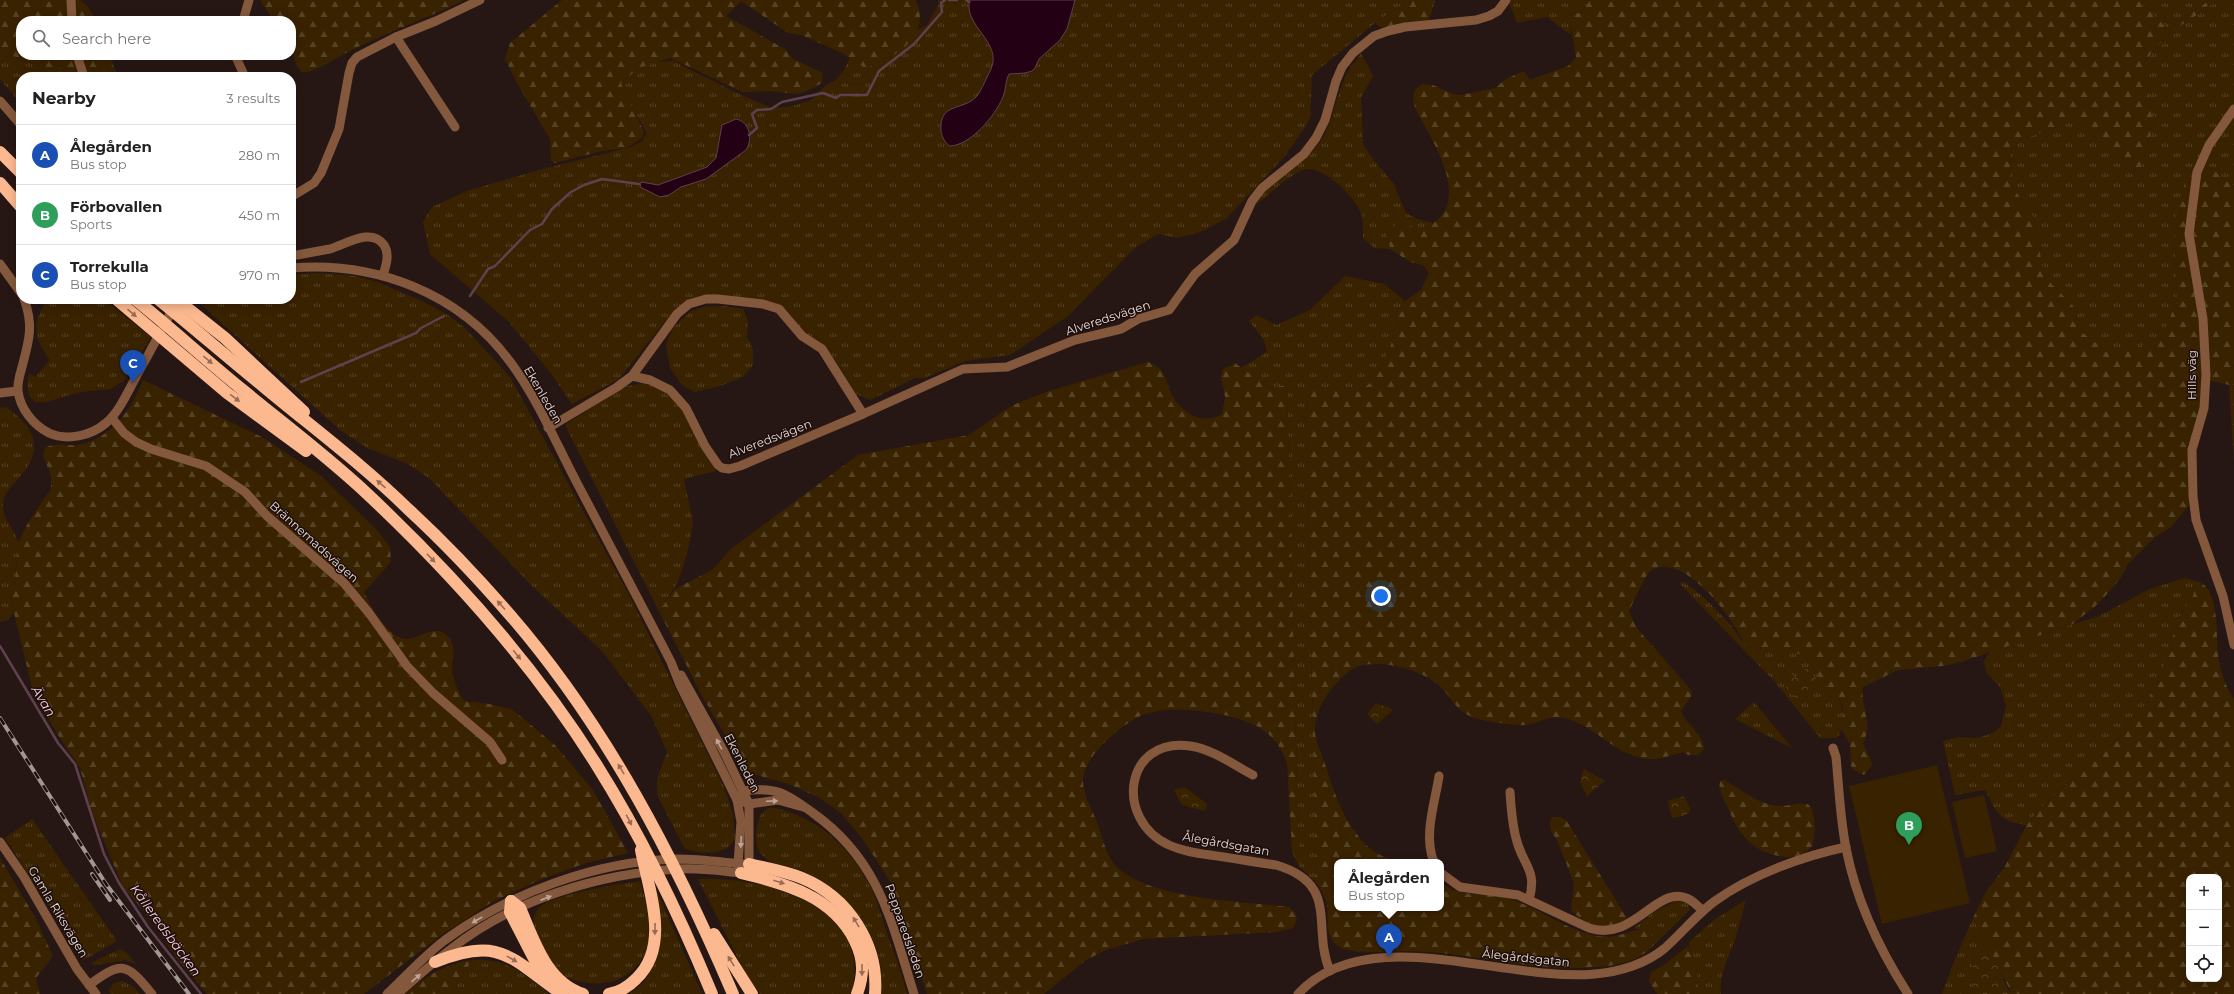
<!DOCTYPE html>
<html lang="en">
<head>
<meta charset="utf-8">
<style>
  :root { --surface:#fff; --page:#f6f6f6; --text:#222; --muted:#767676; --line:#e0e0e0; --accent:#636183 }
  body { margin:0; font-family:Montserrat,sans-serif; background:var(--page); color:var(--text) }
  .controls { position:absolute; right:12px; bottom:12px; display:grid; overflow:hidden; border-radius:8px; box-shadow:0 2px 10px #0003 }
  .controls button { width:36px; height:36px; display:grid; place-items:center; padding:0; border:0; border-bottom:1px solid var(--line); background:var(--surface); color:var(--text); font:20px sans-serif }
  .you { position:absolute; left:1381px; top:596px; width:14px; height:14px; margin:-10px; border:3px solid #fff; border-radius:50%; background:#1a73e8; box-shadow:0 0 0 6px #1a73e833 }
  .badge { display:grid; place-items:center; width:26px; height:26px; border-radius:50%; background:var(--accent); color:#fff; font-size:13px; font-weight:700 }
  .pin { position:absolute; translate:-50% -33px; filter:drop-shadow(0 1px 2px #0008) }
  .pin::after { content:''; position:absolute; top:21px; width:14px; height:12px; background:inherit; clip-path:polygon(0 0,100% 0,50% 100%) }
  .popup { position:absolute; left:1334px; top:859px; width:110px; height:52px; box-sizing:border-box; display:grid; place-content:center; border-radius:8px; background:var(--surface); filter:drop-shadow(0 1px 3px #0005); font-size:13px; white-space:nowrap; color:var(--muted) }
  .popup b { font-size:15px; color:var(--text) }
  .popup::after { content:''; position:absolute; left:50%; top:100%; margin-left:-8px; border:8px solid transparent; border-top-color:var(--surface) }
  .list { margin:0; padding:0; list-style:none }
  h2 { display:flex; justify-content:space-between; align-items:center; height:52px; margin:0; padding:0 16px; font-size:17px }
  h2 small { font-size:13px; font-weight:400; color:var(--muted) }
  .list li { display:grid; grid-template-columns:26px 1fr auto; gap:12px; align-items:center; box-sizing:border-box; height:60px; padding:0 16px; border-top:1px solid var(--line) }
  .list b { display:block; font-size:15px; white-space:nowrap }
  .list p { margin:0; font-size:13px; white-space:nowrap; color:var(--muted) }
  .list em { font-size:13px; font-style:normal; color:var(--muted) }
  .icon { flex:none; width:22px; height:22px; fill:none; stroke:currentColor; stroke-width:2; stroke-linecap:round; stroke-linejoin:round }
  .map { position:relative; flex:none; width:2234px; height:994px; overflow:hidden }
  .search { position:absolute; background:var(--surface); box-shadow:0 2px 10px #0003; left:16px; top:16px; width:280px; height:44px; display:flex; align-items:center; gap:10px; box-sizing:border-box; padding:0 14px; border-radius:16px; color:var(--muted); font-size:15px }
  .panel { position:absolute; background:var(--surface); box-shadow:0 2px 10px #0003; left:16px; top:72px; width:280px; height:232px; border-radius:16px }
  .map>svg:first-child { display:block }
  .grass { fill:url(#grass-tufts) }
  .forest { fill:url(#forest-firs); fill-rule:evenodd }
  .park { fill:url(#park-crowns) }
  .garden { fill:#392200 }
  .water { fill:#230013; stroke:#5d414e }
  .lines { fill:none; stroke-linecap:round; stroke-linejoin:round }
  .stream { stroke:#5d414e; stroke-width:2.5 }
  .minor { stroke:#84583c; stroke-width:9 }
  .highway { stroke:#fcb990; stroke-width:12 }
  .rail-casing { stroke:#a39693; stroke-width:4 }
  .rail { stroke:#1d0e0b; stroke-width:2.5; stroke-dasharray:8; stroke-linecap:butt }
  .oneway { fill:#986c54 }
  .oneway2 { fill:#bea598 }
  .labels { text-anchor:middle; stroke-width:3; stroke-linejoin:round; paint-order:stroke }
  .street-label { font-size:12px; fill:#e5d9d6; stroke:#1d0e0b }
  .water-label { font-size:13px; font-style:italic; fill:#fcd3e6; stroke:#1d0e0b }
</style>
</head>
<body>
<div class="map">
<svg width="2234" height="994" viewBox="0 0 2234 994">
  <defs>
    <pattern id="grass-tufts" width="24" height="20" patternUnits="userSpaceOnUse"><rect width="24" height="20" fill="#392200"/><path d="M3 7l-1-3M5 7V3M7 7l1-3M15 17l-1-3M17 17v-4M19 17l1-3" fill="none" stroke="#564224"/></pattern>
    <pattern id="forest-firs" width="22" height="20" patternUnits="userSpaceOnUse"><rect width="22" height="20" fill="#392200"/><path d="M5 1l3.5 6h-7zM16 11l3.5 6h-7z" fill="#564224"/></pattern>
    <pattern id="park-crowns" width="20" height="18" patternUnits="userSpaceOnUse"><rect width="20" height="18" fill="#392200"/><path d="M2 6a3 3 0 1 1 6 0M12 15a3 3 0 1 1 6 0" fill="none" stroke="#564224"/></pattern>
  </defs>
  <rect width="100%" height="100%" fill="#271714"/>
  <g class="grass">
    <path d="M938,0H1404L1403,4L1375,23L1312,75L1310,119L1286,155L1227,218L1203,231L1177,238L1158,234L1135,248L1068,316L1010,355L965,361L924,378H915L870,400L856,394L836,361L820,343L807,336L787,311L728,297L678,310L665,321L619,379L572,404L550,372L508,321L430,254L423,222L432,207L467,191L539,170L631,147L642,141L647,133L628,100L621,83L639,68L656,62L673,61L743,96L770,107H788L810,101L825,86L836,80L844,70L856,45L913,32L927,25L939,4Z"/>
    <path d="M1510,0H1612L1599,7L1570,15L1571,35L1547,17L1517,23L1509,3Z"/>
    <path d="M2138,0H2210L2168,29Z"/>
    <path d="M2221,0H2234V187L2211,168L2174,223L2177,298L2167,327L2153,341L2114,357L2078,329L2074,307L2044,276L2034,218L2009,181L2012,143L2075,120C2100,132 2115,158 2140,172L2153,124L2144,63L2169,33L2197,15L2205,7Z"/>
    <path d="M0,47L3,52L40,66L51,77H21V104L0,79Z"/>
    <path d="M1361,53L1373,76L1361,98L1363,144L1373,159L1393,183L1406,213L1417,219L1433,223L1426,230L1387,233L1390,249L1374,248L1363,238C1363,231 1363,223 1362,216C1357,198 1323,164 1303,170C1292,173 1266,197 1256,205C1259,187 1298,167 1311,153C1333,131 1334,100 1347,73C1351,66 1357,59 1361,53Z"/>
    <path d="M318,273L355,276L377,282L422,301L448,315L466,329L510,377L629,595L724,787L733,814L735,839C725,857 703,854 685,849L657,795V779L667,752L652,717L602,651L530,584L430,479L408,464L367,448L340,430L195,299H291V275Z"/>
    <path d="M1345,276L1384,284L1405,301L1397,311L1391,345L1381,368L1374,380L1360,390L1352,392L1306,385L1316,882L1299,867L1287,385L1269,388L1241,368L1267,352L1264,340L1249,321L1257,315L1276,325L1310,310Z"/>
    <path d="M48,299H103L151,337L124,381L110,389L80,392L46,402H35C26,395 27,384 29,373L35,377L50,360C34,339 31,322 48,299Z"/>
    <path d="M724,306L743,309L748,321L747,337L753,349V365L743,377L720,386L695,392L682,385L670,368L666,344L673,328L690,312L704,307Z"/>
    <path d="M2234,363V463L2229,385Z"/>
    <path d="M643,383L657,386L679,404L716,471L684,479L693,522L689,546L678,582L659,611L565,425L623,387Z"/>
    <path d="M6,407C32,425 45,447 22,474C15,483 5,491 3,502C1,519 13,526 18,541C21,546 17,558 16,565C14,581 13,597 14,613L8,620L0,622V408Z"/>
    <path d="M2184,578L2196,581L2193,596L2179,617L2174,632L2169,653L2157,685L2146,704L2133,716L2124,734L2040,808L2027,825C1999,822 1997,813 1985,790L1955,795L1943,741L1959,737L1977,738L1993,733L2001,726L2006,706L2000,687L1986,672L1984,661L1991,651L2099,616L2150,589Z"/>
    <path d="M1682,581C1707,598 1730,621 1746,647L1768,651H1793L1810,660C1818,685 1844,690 1843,718C1842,726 1842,731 1837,738H1820L1775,682L1680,584Z"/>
    <path d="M1754,702L1792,748L1735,719Z"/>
    <path d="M775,808C819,818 852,849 872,890C878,903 882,919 887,933C894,953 902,973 907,994H881C881,985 882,975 881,967C875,926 838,883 800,870C785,865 768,866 759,851C754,842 756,817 764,811C767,808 771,808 775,808Z"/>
    <path d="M32,819L117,941L84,960L5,838Z"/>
    <path d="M698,879C765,876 875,906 851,994H760L746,974Z"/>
    <path d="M640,881C644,896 651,914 650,931C647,977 606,994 565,977C552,968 546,953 540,940C534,928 529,917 540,907C555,894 618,884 640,881Z"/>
    <path d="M653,882L702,994H627C670,975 655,918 653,882Z"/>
    <path d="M1746,900C1742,913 1739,927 1735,940C1728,958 1719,974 1721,994H1698L1697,971L1690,953L1689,942L1714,920Z"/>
    <path d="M1675,901C1682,901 1689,902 1690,910L1654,945C1653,932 1644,931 1634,928L1654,912Z"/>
    <path d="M1973,918L1987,941C1973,954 1968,959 1976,977L1969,994H1942L1953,964Z"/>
    <path d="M120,949L127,953L136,964L125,960L95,965L91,963Z"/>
    <path d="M472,960C505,958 524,973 549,994H454C454,981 467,971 472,960Z"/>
    <path d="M122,981L134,987L140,994H110L109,990L114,983Z"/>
  </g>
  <g class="forest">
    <path d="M0,0H80L88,7L97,21H21V55H111L114,68L120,77H51L40,66L3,52L0,47Z"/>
    <path d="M260,0H464C426,19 384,33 346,53C338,57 310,75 303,72C291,68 291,32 291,21H274Z"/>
    <path d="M562,0H915C934,34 894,60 865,68L844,54L815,41L801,35L788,33L741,1L726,16L785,49L793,59L823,73L822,83L807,91L796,94L767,91L743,92L670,58L639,68L621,83L644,132L642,138L626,148L602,151L555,163L551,161L550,139L517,83L505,59L510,43Z"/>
    <path d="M1404,0H1435L1429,20L1382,28L1375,23L1403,4Z"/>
    <path d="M1612,0H2138L2168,29L2210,0H2221L2205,7L2197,15L2169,33L2144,62L2153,124L2140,172L2119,159L2084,125L2075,120L2012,143L2009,181L2034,218L2044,276L2074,307L2078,329L2114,357L2153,341L2167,326L2177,298L2174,223L2187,175L2211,168L2234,187V363L2229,385L2204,379L2201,409L2189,456V505L2171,527L2155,537L2128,564L2120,579L2099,603L2073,624L1961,662L1943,666L1898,670L1863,687C1860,709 1874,722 1863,743C1865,751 1871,756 1872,765L1864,775L1855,771L1851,766L1850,744L1842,730L1843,707L1840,700L1819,678L1810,660L1793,651H1768L1746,647C1735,620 1683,549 1650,571C1646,574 1632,605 1629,611L1636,627L1692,691V695L1681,711C1686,725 1704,734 1704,749L1698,755H1688L1683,752C1673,754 1663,759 1653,759C1617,760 1597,725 1564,718C1549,715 1540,723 1526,725C1517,726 1481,721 1472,717C1454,710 1450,693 1435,682C1417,669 1385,661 1363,665C1349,668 1343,676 1334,686C1324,697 1317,710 1315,726C1314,738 1320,750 1324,761C1335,794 1342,820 1367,846C1376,855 1388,858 1400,862H1337V908H1441V882C1456,898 1483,892 1502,897C1534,904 1560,927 1592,935C1600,937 1611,937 1619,935C1633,932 1652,920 1654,945C1640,961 1616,966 1596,967C1533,973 1470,951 1406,951C1389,950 1352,956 1338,946C1324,937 1329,918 1327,904C1325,896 1320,888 1316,882L1306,385L1352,392L1361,390L1374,380L1381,368L1391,345L1397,311L1405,301L1421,290L1429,273L1423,265L1410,262L1390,249L1387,233L1397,223L1426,230C1432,224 1442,217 1445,210C1460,180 1429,135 1415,108L1413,97L1415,90L1422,84L1433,85L1453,94L1461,95L1495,88L1506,79L1524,71L1530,80L1568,66L1576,57L1569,15L1583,12L1589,1L1599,7Z"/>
    <path d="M1148,362C1154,365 1160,367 1163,373C1167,379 1168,387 1171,393C1181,413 1203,426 1222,414L1225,397L1221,377L1223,369L1235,363L1269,388L1287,385L1299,867L1292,851L1287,763C1282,750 1275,738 1263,730C1237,712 1169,703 1140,716C1127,722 1112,735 1102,745C1094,754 1084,766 1083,779C1082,793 1092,809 1097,822C1105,842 1105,860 1124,873C1163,900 1242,901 1289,907L1295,913L1297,920L1293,928L1276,932L1143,939L1106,950L1086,960L1044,994H927L893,886L864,841L841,813L820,798L788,784L747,772L702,696L659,611L675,589L712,570L731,549L858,455L969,435L1013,405L1049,391Z"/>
    <path d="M143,380L262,437L321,476L376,529L390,547L391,562L364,592C370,606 390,641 408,639C422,637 439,622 450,639C457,650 451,662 452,672C454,682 459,693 464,701L490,704L513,710L555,745L593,790L628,853L586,863L542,879L492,902L440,936L364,994H207L176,957L150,918L123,887L91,810L80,768L58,735L33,692L14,613L13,597L19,541L28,523L51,489V476L43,455L45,448C55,442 66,446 78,445C111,439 132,409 143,380Z"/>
    <path d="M2196,581C2223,587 2214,643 2220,665C2222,677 2228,690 2234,699V994H2012L1973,918L1986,892L2004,868L2027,825L2040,808L2124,734L2133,716L2146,704L2157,685L2169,653L2174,632L2179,617L2193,596ZM2189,877H2219V979H2189Z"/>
    <path d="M1724,780C1741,789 1760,806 1780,806C1790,806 1798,802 1808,804C1817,813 1815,834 1812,846C1795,868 1755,853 1742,834C1735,825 1731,814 1726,804C1723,797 1718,789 1720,781Z"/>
    <path d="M1552,817H1560L1566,820L1627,918C1610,932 1586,927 1571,910L1574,883L1557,840L1551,831L1550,822Z"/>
    <path d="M0,858L35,917L53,956L36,978L40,994H0Z"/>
    <path d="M1688,946L1697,971L1698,994H1657L1649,981L1651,972L1664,965Z"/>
    <path d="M472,960C467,971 454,981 454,994H405C425,976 445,964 472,960Z"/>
  </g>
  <g class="park">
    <path d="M1807,668L1818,681L1796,699L1779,679L1789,671L1795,678Z"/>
    <path d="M1376,703L1392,709V711L1377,724L1367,714Z"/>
    <path d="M1584,769L1605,781L1587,796L1580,782Z"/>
    <path d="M1185,787L1207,804L1205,811L1182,805L1174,790Z"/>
    <path d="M1684,796L1690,808V812L1683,816L1672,818L1668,801Z"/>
    <path d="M1987,941L2007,988L2012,994H1969L1976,977C1969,960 1973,953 1987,941Z"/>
  </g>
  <g class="garden">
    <path d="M1937,765L1970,903L1882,924L1849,786Z"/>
    <path d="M1984,795L1997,851L1965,858L1952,802Z"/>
  </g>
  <g class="water">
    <path d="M970,0H1075L1067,29L1060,40L1039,59L1035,68L1032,71L1025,73L1009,74C1005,82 1006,89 1003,97C995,116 971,145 950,146C945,143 942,137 941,131C939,101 963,112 977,96C982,89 987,77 991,69C1003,42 962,25 970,0Z"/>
    <path d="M736,119C750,122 753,139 746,150L706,179L681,187L669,195L660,197L640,187L641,182L658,185L707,167L716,158L722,125Z"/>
  </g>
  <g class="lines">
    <g class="stream">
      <path d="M949,0H957"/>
      <path d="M966,0L969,2"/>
      <path d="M749,135L757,128L752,114L757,110L771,109L782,102L823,93L836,98L840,95H867L879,71L914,44L942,12L941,3L945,0"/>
      <path d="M470,296L488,269L495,266L530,230L542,224L552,209L571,192L584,185L602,179L639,184"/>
      <path d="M301,382L416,333L421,328L444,316"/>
      <path d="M0,646L58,743L75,764L104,854L119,883L148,927L201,994"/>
    </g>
    <g class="minor">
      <path d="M71,0L72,21"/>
      <path d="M243,21L249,0"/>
      <path d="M396,37L455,127"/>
      <path d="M77,55L84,77"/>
      <path d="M235,55L245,77"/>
      <path d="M0,101L21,125"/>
      <path d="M2234,109L2209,145L2197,172L2189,234L2203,319L2206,375L2204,408L2192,450L2193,496L2196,520L2223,596L2234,645"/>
      <path d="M291,197L314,183L321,173L339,129L349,73L352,63L357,57L396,37L436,21L480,0"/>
      <path d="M297,255C308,253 319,251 330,249C347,244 371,227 384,245C390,254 386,266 383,275"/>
      <path d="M0,264L21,293"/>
      <path d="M291,268C376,261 460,293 511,363C538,400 556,443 577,483C608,542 640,602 671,662L680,685L737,800L741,822L738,863L741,873"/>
      <path d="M24,299C34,325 29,341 22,367C20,374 17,383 18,391C20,408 33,425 49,433C67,441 91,436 106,423C120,411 128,391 137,375C150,352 162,329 175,305"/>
      <path d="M632,376L650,380L670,390L686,408L705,446L718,465L722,468L729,469L740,466L863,414L963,369L1007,367L1075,340L1121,329L1138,319L1169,310L1195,274L1234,240L1252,201L1262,188L1304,154L1316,138L1325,120L1336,81L1342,67L1353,53L1374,36L1388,31L1405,27L1476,20L1489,16L1498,11L1506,0"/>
      <path d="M0,393L17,391"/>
      <path d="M112,418L124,433L136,442L151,449L206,466L245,492L267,516L344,583L369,613L407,666L433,693L490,742L502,760"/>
      <path d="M548,428L617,387L632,376L677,314L689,304L706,299H718L763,304L779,309L802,336L822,349L863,414"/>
      <path d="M681,675L724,752L749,804V864L745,869"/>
      <path d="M1833,748L1836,757C1839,787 1840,818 1846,848C1856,900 1879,949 1908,994"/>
      <path d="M1253,775C1234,765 1212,749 1190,746C1124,737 1114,820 1169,845C1182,851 1196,853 1210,855C1232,858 1254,862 1276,865C1341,884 1311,928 1330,971"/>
      <path d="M1510,792C1511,807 1512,823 1516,838C1522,865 1538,869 1529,900"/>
      <path d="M737,800L744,791C777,786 787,794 813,813C879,860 891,920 914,994"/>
      <path d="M744,802L749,804L778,800L803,807"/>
      <path d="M0,842L24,877L77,969L96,994"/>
      <path d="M1434,862C1423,836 1435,803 1439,776"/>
      <path d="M1441,873L1460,887L1518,895L1589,928C1632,942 1654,890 1683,897C1691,898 1697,906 1703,911"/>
      <path d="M89,985C122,961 126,962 152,994"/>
      <path d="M387,994C406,976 424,956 445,940C510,893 596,861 677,859C699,859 721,862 743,864"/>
      <path d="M397,994C415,979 432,963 451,949C514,899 601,873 680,869C701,868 721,871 741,873"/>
      <path d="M1298,994C1367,919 1507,983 1595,974C1619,972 1646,964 1665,948C1682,933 1697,914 1715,901C1751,875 1803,856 1846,847"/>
    </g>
    <g class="highway">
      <path d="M0,152L21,173"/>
      <path d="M0,183L21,207"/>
      <path d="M116,299L227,393L306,451"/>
      <path d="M135,299C172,329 207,361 244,391C283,423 324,454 361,488C449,570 532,662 596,764C642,837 679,914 712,994"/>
      <path d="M158,299C194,328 228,358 264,387C312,427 363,465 408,509C444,542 478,578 510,615C607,727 675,859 733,994"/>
      <path d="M176,299L225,338L304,412"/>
      <path d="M749,864C766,868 785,871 802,878C848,897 879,944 875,994"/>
      <path d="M741,873C786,884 833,896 855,941C864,959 864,975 857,994"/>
      <path d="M511,901L520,908C534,940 546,982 583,994"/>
      <path d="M511,901L510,912L544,978"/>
      <path d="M714,934L752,994"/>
      <path d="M435,962C501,935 511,959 562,994"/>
      <path d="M609,994C620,992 628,987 636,979C671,946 649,891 641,850"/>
    </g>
    <g class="rail-casing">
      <g id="rail">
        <path d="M0,718L106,884L189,994"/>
        <path d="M92,874L110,900"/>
      </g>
    </g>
    <use href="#rail" class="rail"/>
  </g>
  <defs><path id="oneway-solid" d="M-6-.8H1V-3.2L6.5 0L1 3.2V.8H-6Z"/></defs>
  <g class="oneway">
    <use href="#oneway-solid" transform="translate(132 313) rotate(41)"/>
    <use href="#oneway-solid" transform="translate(208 360) rotate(40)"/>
    <use href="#oneway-solid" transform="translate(235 398) rotate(37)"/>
    <use href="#oneway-solid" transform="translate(381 484) rotate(-139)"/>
    <use href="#oneway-solid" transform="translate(431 558) rotate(46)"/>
    <use href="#oneway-solid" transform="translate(501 605) rotate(-132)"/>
    <use href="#oneway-solid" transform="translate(517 655) rotate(51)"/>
    <use href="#oneway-solid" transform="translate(621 769) rotate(-121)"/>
    <use href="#oneway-solid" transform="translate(629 820) rotate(62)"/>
    <use href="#oneway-solid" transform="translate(779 882) rotate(17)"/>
    <use href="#oneway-solid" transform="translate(856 922) rotate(-121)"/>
    <use href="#oneway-solid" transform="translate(655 929) rotate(91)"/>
    <use href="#oneway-solid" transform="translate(512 959) rotate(29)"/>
    <use href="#oneway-solid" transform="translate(731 961) rotate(-122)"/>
    <use href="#oneway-solid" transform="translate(862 970) rotate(90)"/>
  </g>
  <g class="oneway2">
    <use href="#oneway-solid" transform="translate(719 744) rotate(-118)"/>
    <use href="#oneway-solid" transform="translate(772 801) rotate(-3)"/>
    <use href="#oneway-solid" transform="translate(741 842) rotate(93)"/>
    <use href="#oneway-solid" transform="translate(546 898) rotate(-21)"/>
    <use href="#oneway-solid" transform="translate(477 920) rotate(150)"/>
    <use href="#oneway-solid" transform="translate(416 978) rotate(-40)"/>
  </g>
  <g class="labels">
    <g class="street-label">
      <text transform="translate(1108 318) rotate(-18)" y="4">Alveredsvägen</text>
      <text transform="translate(2192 375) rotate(-90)" y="4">Hills väg</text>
      <text transform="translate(543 395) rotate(60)" y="4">Ekenleden</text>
      <text transform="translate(770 439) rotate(-21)" y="4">Alveredsvägen</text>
      <text transform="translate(314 542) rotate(42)" y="4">Brännemadsvägen</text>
      <text transform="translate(742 763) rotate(63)" y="4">Ekenleden</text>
      <text transform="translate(1226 844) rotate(10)" y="4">Ålegårdsgatan</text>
      <text transform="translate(58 912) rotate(59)" y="4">Gamla Riksvägen</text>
      <text transform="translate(905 931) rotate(71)" y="4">Pepparedsleden</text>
      <text transform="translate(1526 958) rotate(6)" y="4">Ålegårdsgatan</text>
    </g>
    <g class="water-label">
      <text transform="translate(44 701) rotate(59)" y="5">Ävan</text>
      <text transform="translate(166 930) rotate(54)" y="5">Kålleredsbäcken</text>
    </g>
  </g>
</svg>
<div class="controls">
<button>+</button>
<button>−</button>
<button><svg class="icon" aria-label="locate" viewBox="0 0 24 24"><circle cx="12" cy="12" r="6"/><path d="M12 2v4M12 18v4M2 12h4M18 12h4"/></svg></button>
</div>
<div class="you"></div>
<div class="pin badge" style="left:1389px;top:957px;background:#1a4fb4">A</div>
<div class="popup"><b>Ålegården</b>Bus stop</div>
<div class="pin badge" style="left:1909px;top:845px;background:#2e9e5b">B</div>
<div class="pin badge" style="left:133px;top:383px;background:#1a4fb4">C</div>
<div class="search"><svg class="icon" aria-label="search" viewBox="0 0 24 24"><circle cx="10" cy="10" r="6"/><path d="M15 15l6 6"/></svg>Search here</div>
<section class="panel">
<h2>Nearby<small>3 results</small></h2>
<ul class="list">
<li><span class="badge" style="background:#1a4fb4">A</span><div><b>Ålegården</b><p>Bus stop</p></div><em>280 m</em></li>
<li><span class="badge" style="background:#2e9e5b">B</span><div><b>Förbovallen</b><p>Sports</p></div><em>450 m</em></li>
<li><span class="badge" style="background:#1a4fb4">C</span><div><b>Torrekulla</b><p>Bus stop</p></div><em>970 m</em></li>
</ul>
</section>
</div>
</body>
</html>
